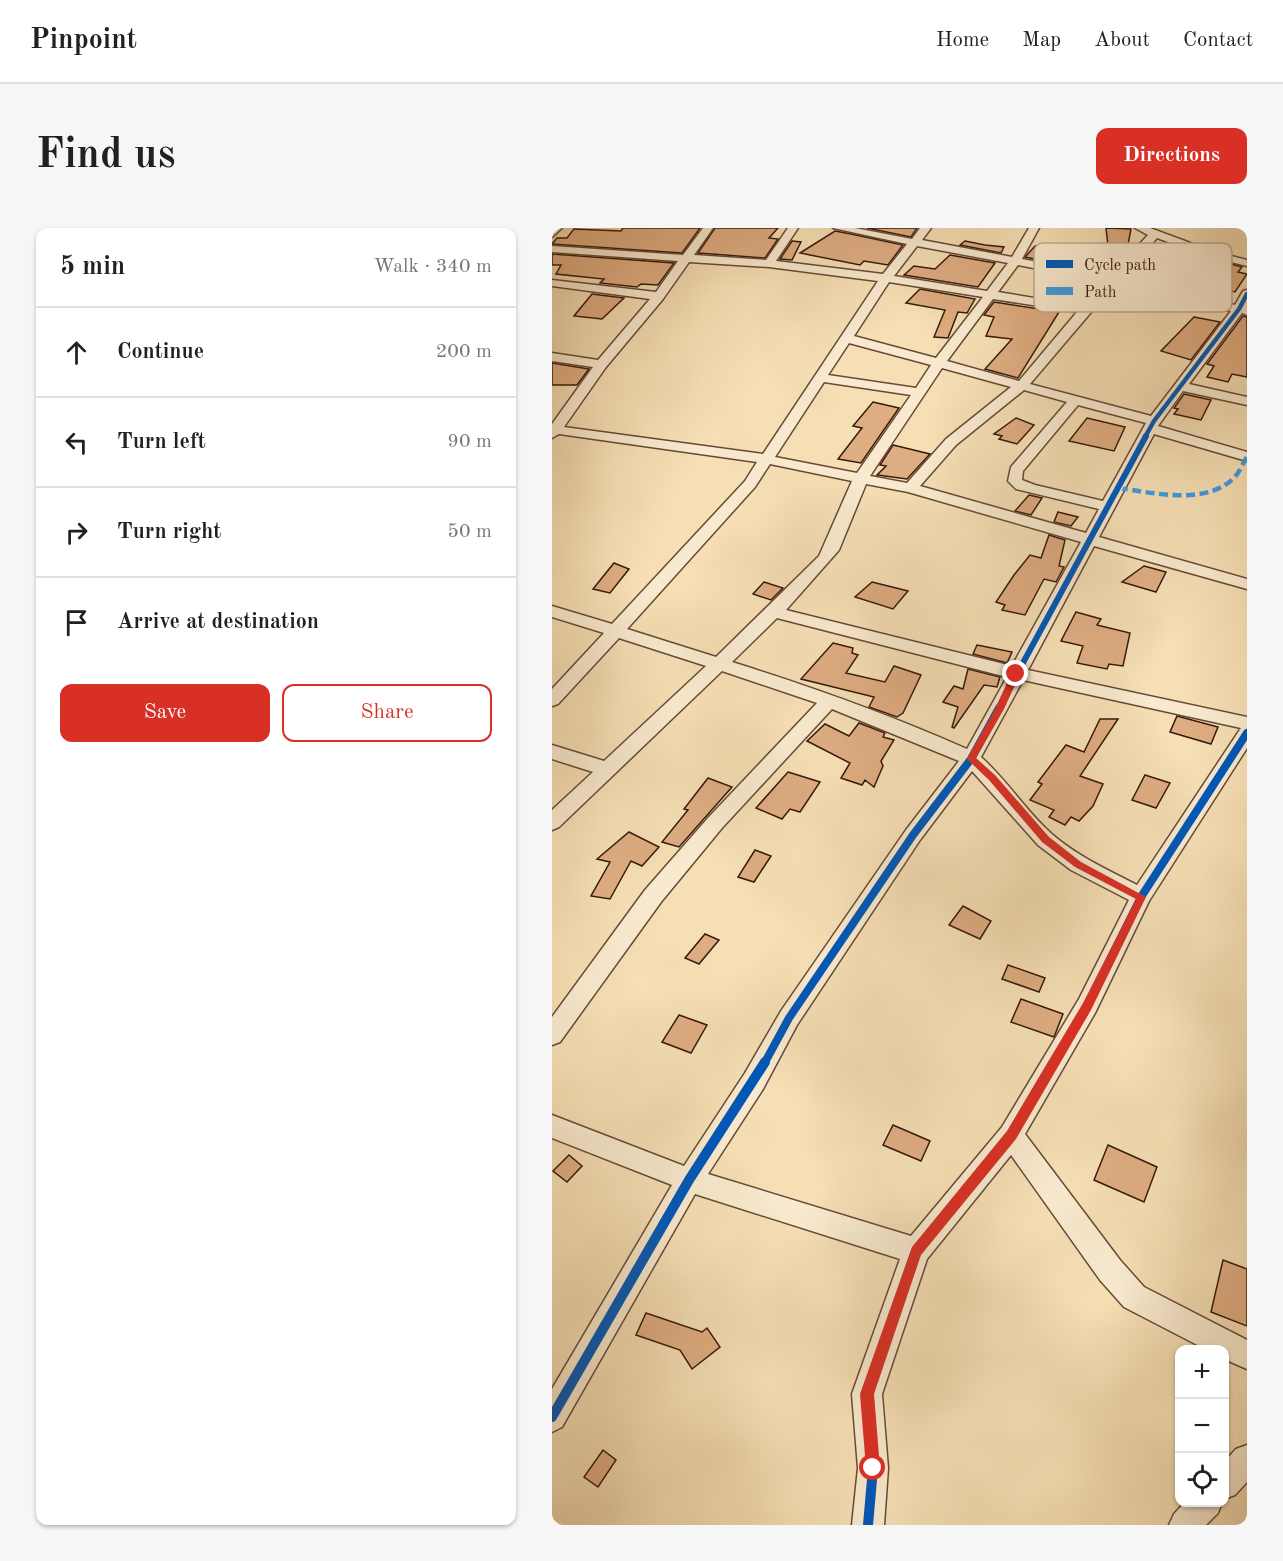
<!DOCTYPE html>
<html lang="en">
<head>
<meta charset="utf-8">
<style>
  :root { --surface:#fff; --page:#f6f6f6; --text:#202124; --muted:#757577; --line:#e0e0e0; --accent:#d93025 }
  body { margin:0; font-family:"Old Standard TT",serif; background:var(--page); color:var(--text) }
  .controls { position:absolute; right:18px; bottom:18px; display:grid; overflow:hidden; border-radius:12px; box-shadow:0 2px 4px #0004 }
  .controls button { width:54px; height:54px; display:grid; place-items:center; padding:0; border:0; border-bottom:2px solid var(--line); background:var(--surface); color:var(--text); font:30px sans-serif }
  .stop { position:absolute; width:18px; height:18px; margin:-14px; border:4px solid #d93025; border-radius:50%; background:#fff }
  .stop.end { background:#d93025; border-color:#fff; box-shadow:0 2px 6px #0008 }
  .list { margin:0; padding:0; list-style:none }
  h2 { display:flex; justify-content:space-between; align-items:center; height:78px; margin:0; padding:0 24px; font-size:26px }
  h2 small { font-size:20px; font-weight:400; color:var(--muted) }
  .list li { display:grid; grid-template-columns:39px 1fr auto; gap:18px; align-items:center; box-sizing:border-box; height:90px; padding:0 24px; border-top:2px solid var(--line) }
  .list b { display:block; font-size:22px; white-space:nowrap }
  .list em { font-size:20px; font-style:normal; color:var(--muted) }
  .actions { display:flex; gap:12px; padding:18px 24px }
  .actions a { flex:1; padding:14px 0; border:2px solid var(--accent); border-radius:12px; text-align:center; font-size:21px; color:var(--accent) }
  .actions .main { background:var(--accent); color:#fff }
  .icon { flex:none; width:33px; height:33px; fill:none; stroke:currentColor; stroke-width:2; stroke-linecap:round; stroke-linejoin:round }
  .map { position:relative; flex:none; width:695px; height:1297px; overflow:hidden; border-radius:12px }
  header { display:flex; align-items:center; gap:36px; box-sizing:border-box; height:84px; padding:0 30px; background:var(--surface); border-bottom:2px solid var(--line) }
  header strong { font-size:28px }
  nav { display:flex; gap:33px; margin-inline-start:auto; font-size:21px }
  .intro { display:flex; align-items:center; justify-content:space-between; box-sizing:border-box; height:144px; padding:0 36px }
  h1 { margin:0; font-size:42px }
  .button { padding:15px 27px; border-radius:12px; background:var(--accent); color:#fff; font-size:21px; font-weight:700 }
  main { display:flex; gap:36px; padding:0 36px }
  aside { flex:1; background:var(--surface); border-radius:12px; box-shadow:0 2px 4px #0004 }
  .map>svg:first-child { display:block }
  .building { fill:#dfad82; stroke:#36190c; stroke-width:1.5 }
  .lines { fill:none; stroke-linecap:round; stroke-linejoin:round }
  .minor-casing { stroke:#664a36; stroke-width:3 }
  .minor { fill:#f9eacf; fill-rule:evenodd }
  .quiet { stroke:#3e9bde; stroke-width:4.5; stroke-dasharray:9 4.5; stroke-linecap:butt }
  .cycleway-far3-casing { stroke:#f9eacf; stroke-width:7 }
  .cycleway-far2-casing { stroke:#f9eacf; stroke-width:9 }
  .cycleway-far1-casing { stroke:#f9eacf; stroke-width:11 }
  .cycleway-casing { stroke:#f9eacf; stroke-width:14 }
  .cycleway-far3 { stroke:#0057b8; stroke-width:4.5 }
  .cycleway-far2 { stroke:#0057b8; stroke-width:6 }
  .cycleway-far1 { stroke:#0057b8; stroke-width:8 }
  .cycleway { stroke:#0057b8; stroke-width:10 }
  .route { fill:#d93025 }
  .key { fill:#f9eacf; stroke:#beab94; stroke-width:1.5 }
  .key-label { font-size:16px; fill:#36190c }
</style>
</head>
<body>
<header>
<strong>Pinpoint</strong>
<nav><a>Home</a><a>Map</a><a>About</a><a>Contact</a></nav>
</header>
<div class="intro"><h1>Find us</h1><a class="button">Directions</a></div>
<main>
<aside>
<h2>5 min<small>Walk · 340 m</small></h2>
<ul class="list">
<li><svg class="icon" aria-label="ahead" viewBox="0 0 24 24"><path d="M12 20V5M6 11l6-6 6 6"/></svg><div><b>Continue</b></div><em>200 m</em></li>
<li><svg class="icon" aria-label="left" viewBox="0 0 24 24"><path d="M17 20v-9H6M10 6l-5 5 5 5"/></svg><div><b>Turn left</b></div><em>90 m</em></li>
<li><svg class="icon" aria-label="right" viewBox="0 0 24 24"><path d="M7 20v-9h11M14 6l5 5-5 5"/></svg><div><b>Turn right</b></div><em>50 m</em></li>
<li><svg class="icon" aria-label="arrive" viewBox="0 0 24 24"><path d="M6 21V4h12l-3 4 3 4H6"/></svg><div><b>Arrive at destination</b></div></li>
</ul>
<div class="actions"><a class="main">Save</a><a>Share</a></div>
</aside>
<div class="map">
<svg width="695" height="1297" viewBox="0 0 695 1297">
  <rect width="100%" height="100%" fill="#f6dfb5"/>
  <filter id="stains"><feTurbulence type="fractalNoise" baseFrequency=".00333" numOctaves="4"/><feColorMatrix values="0 0 0 0 .2 0 0 0 0 .09 0 0 0 0 .02 0 0 0 .5 -.17"/></filter>
  <radialGradient id="worn" r=".72"><stop offset=".6" stop-color="#630" stop-opacity="0"/><stop offset="1" stop-color="#630" stop-opacity=".3"/></radialGradient>
  <g class="building">
    <path d="M71,0H148L130,25L0,16L5,10H15L22,1L69,3Z"/>
    <path d="M163,0H226L217,10L226,11L213,30L146,25Z"/>
    <path d="M315,0H365L359,9Z"/>
    <path d="M554,0L579,1L574,27L557,46L473,29L483,18L557,27Z"/>
    <path d="M283,3L299,6L351,17L336,37L312,33L308,37L248,25Z"/>
    <path d="M240,13L249,14L240,32L228,31Z"/>
    <path d="M413,13L433,17L452,19L449,25L408,17Z"/>
    <path d="M0,26L122,35L106,57L89,56L85,59L48,55L52,51L4,46L9,37H0Z"/>
    <path d="M398,27L443,35L426,59L352,47L362,38L383,41Z"/>
    <path d="M667,33L690,39L686,44L695,46L683,64L665,60L660,69L587,52L598,42L633,48L639,42L655,46Z"/>
    <path d="M368,61L423,71L415,85L406,84L396,110L382,109L393,82L354,75Z"/>
    <path d="M40,66L72,70L50,91L22,88Z"/>
    <path d="M442,74L507,84L466,150L433,141L460,111L434,108L442,89L432,87Z"/>
    <path d="M691,88L695,89V149L680,146L676,154L655,149L662,138L655,136Z"/>
    <path d="M642,89L668,94L639,132L609,123Z"/>
    <path d="M0,135L37,141L25,157H0Z"/>
    <path d="M632,166L659,172L649,192L622,186L626,181L622,180Z"/>
    <path d="M321,174L347,180L309,235L286,231L310,200L301,198Z"/>
    <path d="M464,190L482,197L465,216L447,211L450,208L442,206Z"/>
    <path d="M535,190L573,199L562,223L517,213Z"/>
    <path d="M341,217L378,226L355,251L325,247L334,238L328,237Z"/>
    <path d="M477,267L490,270L479,287L463,283Z"/>
    <path d="M506,284L526,289L519,298L502,294Z"/>
    <path d="M497,307L513,312L507,338L512,339L504,354L492,351L473,387L450,382L453,377L444,374L462,347L478,327L489,330Z"/>
    <path d="M62,335L77,341L58,365L41,361Z"/>
    <path d="M592,338L614,344L604,364L570,354Z"/>
    <path d="M212,354L231,360L219,372L201,366Z"/>
    <path d="M320,354L356,363L341,381L303,369Z"/>
    <path d="M524,384L549,391L545,397L578,405L571,438L557,436L555,441L525,435L531,418L509,413Z"/>
    <path d="M281,415L301,420L300,425L306,427L294,445L333,454L342,438L369,447L351,485L345,489L317,479L322,469L249,451Z"/>
    <path d="M425,417L460,424L455,435L421,426Z"/>
    <path d="M416,441L448,449L445,459L432,457L402,500L400,499L406,479L391,474L402,458L411,461Z"/>
    <path d="M625,488L666,499L659,516L618,504Z"/>
    <path d="M548,491H566L528,548L551,556L541,578L527,593L519,589L513,597L497,589L502,582L478,572L490,556L486,554L514,517L532,524Z"/>
    <path d="M307,495L333,505L331,509L342,512L329,533L331,538L322,559L313,552L310,557L289,550L298,535L255,513L273,496L297,508Z"/>
    <path d="M236,544L268,554L248,584L238,581L230,591L204,580Z"/>
    <path d="M593,547L618,555L604,580L580,572Z"/>
    <path d="M156,550L180,559L127,619L110,614L136,582L132,581Z"/>
    <path d="M77,604L107,619L90,638L79,633L58,671L39,668L58,634L45,631Z"/>
    <path d="M203,622L219,628L202,654L186,649Z"/>
    <path d="M411,678L439,693L428,711L397,697Z"/>
    <path d="M153,706L167,712L147,736L133,730Z"/>
    <path d="M456,737L493,750L487,764L450,751Z"/>
    <path d="M469,771L511,786L502,809L459,794Z"/>
    <path d="M127,787L155,797L139,825L110,814Z"/>
    <path d="M341,897L378,913L369,933L331,917Z"/>
    <path d="M556,917L605,939L592,974L542,952Z"/>
    <path d="M17,927L30,938L15,954L1,943Z"/>
    <path d="M671,1032L695,1041V1098L659,1084Z"/>
    <path d="M94,1085L150,1104L155,1100L168,1119L140,1141L128,1122L84,1107Z"/>
    <path d="M51,1222L64,1232L46,1259L32,1249Z"/>
  </g>
  <g class="lines">
    <g class="minor-casing">
      <g id="minor">
        <path d="M0,0H10L0,9Z"/>
        <path d="M151,0H161L142,27L214,32L236,0H246L224,33L331,46L355,16L281,0H303L360,11L368,0H379L370,12L460,29L477,0H487L470,31L558,48L596,7L583,0H598L660,23L695,32V38L652,27L605,10L569,50L683,77L691,63L695,62V87L690,85L637,156L695,169V177L631,163L606,198L695,224V233L602,206L547,309L695,351V361L542,318L476,442L695,489V520L597,673L543,785L473,906L568,1032L592,1059L695,1112V1141L672,1131V1122H655L572,1079L548,1052L459,927L375,1031L330,1166L336,1240L332,1297H300L306,1240L300,1166L348,1031L143,966L10,1199L0,1204V1161L120,957L0,910V887L132,938L193,845L229,783L354,602L407,533L280,481L170,600L109,674L8,814L0,817V789L93,662L156,590L265,475L170,443L7,599L0,602V582L41,544L0,531V517L52,533L154,438L67,410L6,476L0,478V461L52,405L0,389V378L60,396L193,253L205,234L7,206L0,210V196L41,139L0,133V125L46,132L98,71L0,58V52L104,64L126,33L0,24V18L131,27ZM365,18L456,35L435,63L342,48ZM137,34L217,39L326,53L211,226L12,199L54,139L111,71ZM466,37L553,54L530,78L446,64ZM337,54L431,69L384,130L302,108ZM563,56L679,83L599,188L478,156ZM441,71L525,84L467,153L395,133ZM297,115L379,137L364,160L276,147ZM390,140L459,159L394,211L355,255L318,248ZM272,154L359,167L305,245L223,229ZM472,162L515,174L459,239L456,253L464,261L547,281L534,305L368,258L404,217ZM526,177L594,195L551,273L483,257L470,252L471,243ZM218,236L300,253L267,328L164,429L75,401L203,259ZM314,256L356,264L529,314L460,438L234,382L287,322ZM225,390L455,449L415,521C338,487 260,459 180,434ZM471,452L689,500L585,657C556,642 527,629 502,608C475,585 456,553 429,529ZM420,543L486,617L519,642L577,672L527,771L450,899L359,1008L156,946L211,861L245,797L368,612Z"/>
        <path d="M695,1217V1254L683,1267L672,1271V1234L684,1221Z"/>
        <path d="M633,1274H670L666,1285L654,1297H617L622,1286Z"/>
      </g>
    </g>
    <use href="#minor" class="minor"/>
    <path class="quiet" d="M567,260C602,265 655,278 683,249C688,243 691,235 695,229"/>
    <g class="cycleway-far3-casing">
      <path id="cycleway-far3" d="M593,209L602,193L687,81L695,66"/>
    </g>
    <g class="cycleway-far2-casing">
      <path id="cycleway-far2" d="M446,481L594,208"/>
    </g>
    <g class="cycleway-far1-casing">
      <g id="cycleway-far1">
        <path d="M212,836L237,790L361,607L419,531L447,480"/>
        <path d="M501,836L535,778L589,669L695,505"/>
      </g>
    </g>
    <g class="cycleway-casing">
      <g id="cycleway">
        <path d="M0,1189L137,952L213,834"/>
        <path d="M316,1297L321,1240L315,1166L364,1023L459,907L502,834"/>
      </g>
    </g>
    <use href="#cycleway-far3" class="cycleway-far3"/>
    <use href="#cycleway-far2" class="cycleway-far2"/>
    <use href="#cycleway-far1" class="cycleway-far1"/>
    <use href="#cycleway" class="cycleway"/>
  </g>
  <path class="route" d="M464,443L468,446L452,481L424,530L443,547L497,609L529,634L594,669L539,782L464,911L369,1027L322,1166L328,1240L321,1247L314,1240L308,1166L360,1019L455,903L531,775L584,671L523,639L490,614L437,552L415,531L443,481L459,446Z"/>
  <rect x="482" y="15" width="198" height="69" rx="9" class="key"/>
  <rect x="494" y="32" width="27" height="8" fill="#0057b8"/>
  <rect x="494" y="59" width="27" height="8" fill="#3e9bde"/>
  <g class="key-label">
    <text x="532" y="42">Cycle path</text>
    <text x="532" y="69">Path</text>
  </g>
  <rect width="100%" height="100%" filter="url(#stains)"/>
  <rect width="100%" height="100%" fill="url(#worn)"/>
</svg>
<div class="controls">
<button>+</button>
<button>−</button>
<button><svg class="icon" aria-label="locate" viewBox="0 0 24 24"><circle cx="12" cy="12" r="6"/><path d="M12 2v4M12 18v4M2 12h4M18 12h4"/></svg></button>
</div>
<div class="stop" style="left:321px;top:1240px"></div>
<div class="stop end" style="left:464px;top:446px"></div>
</div>
</main>
</body>
</html>
